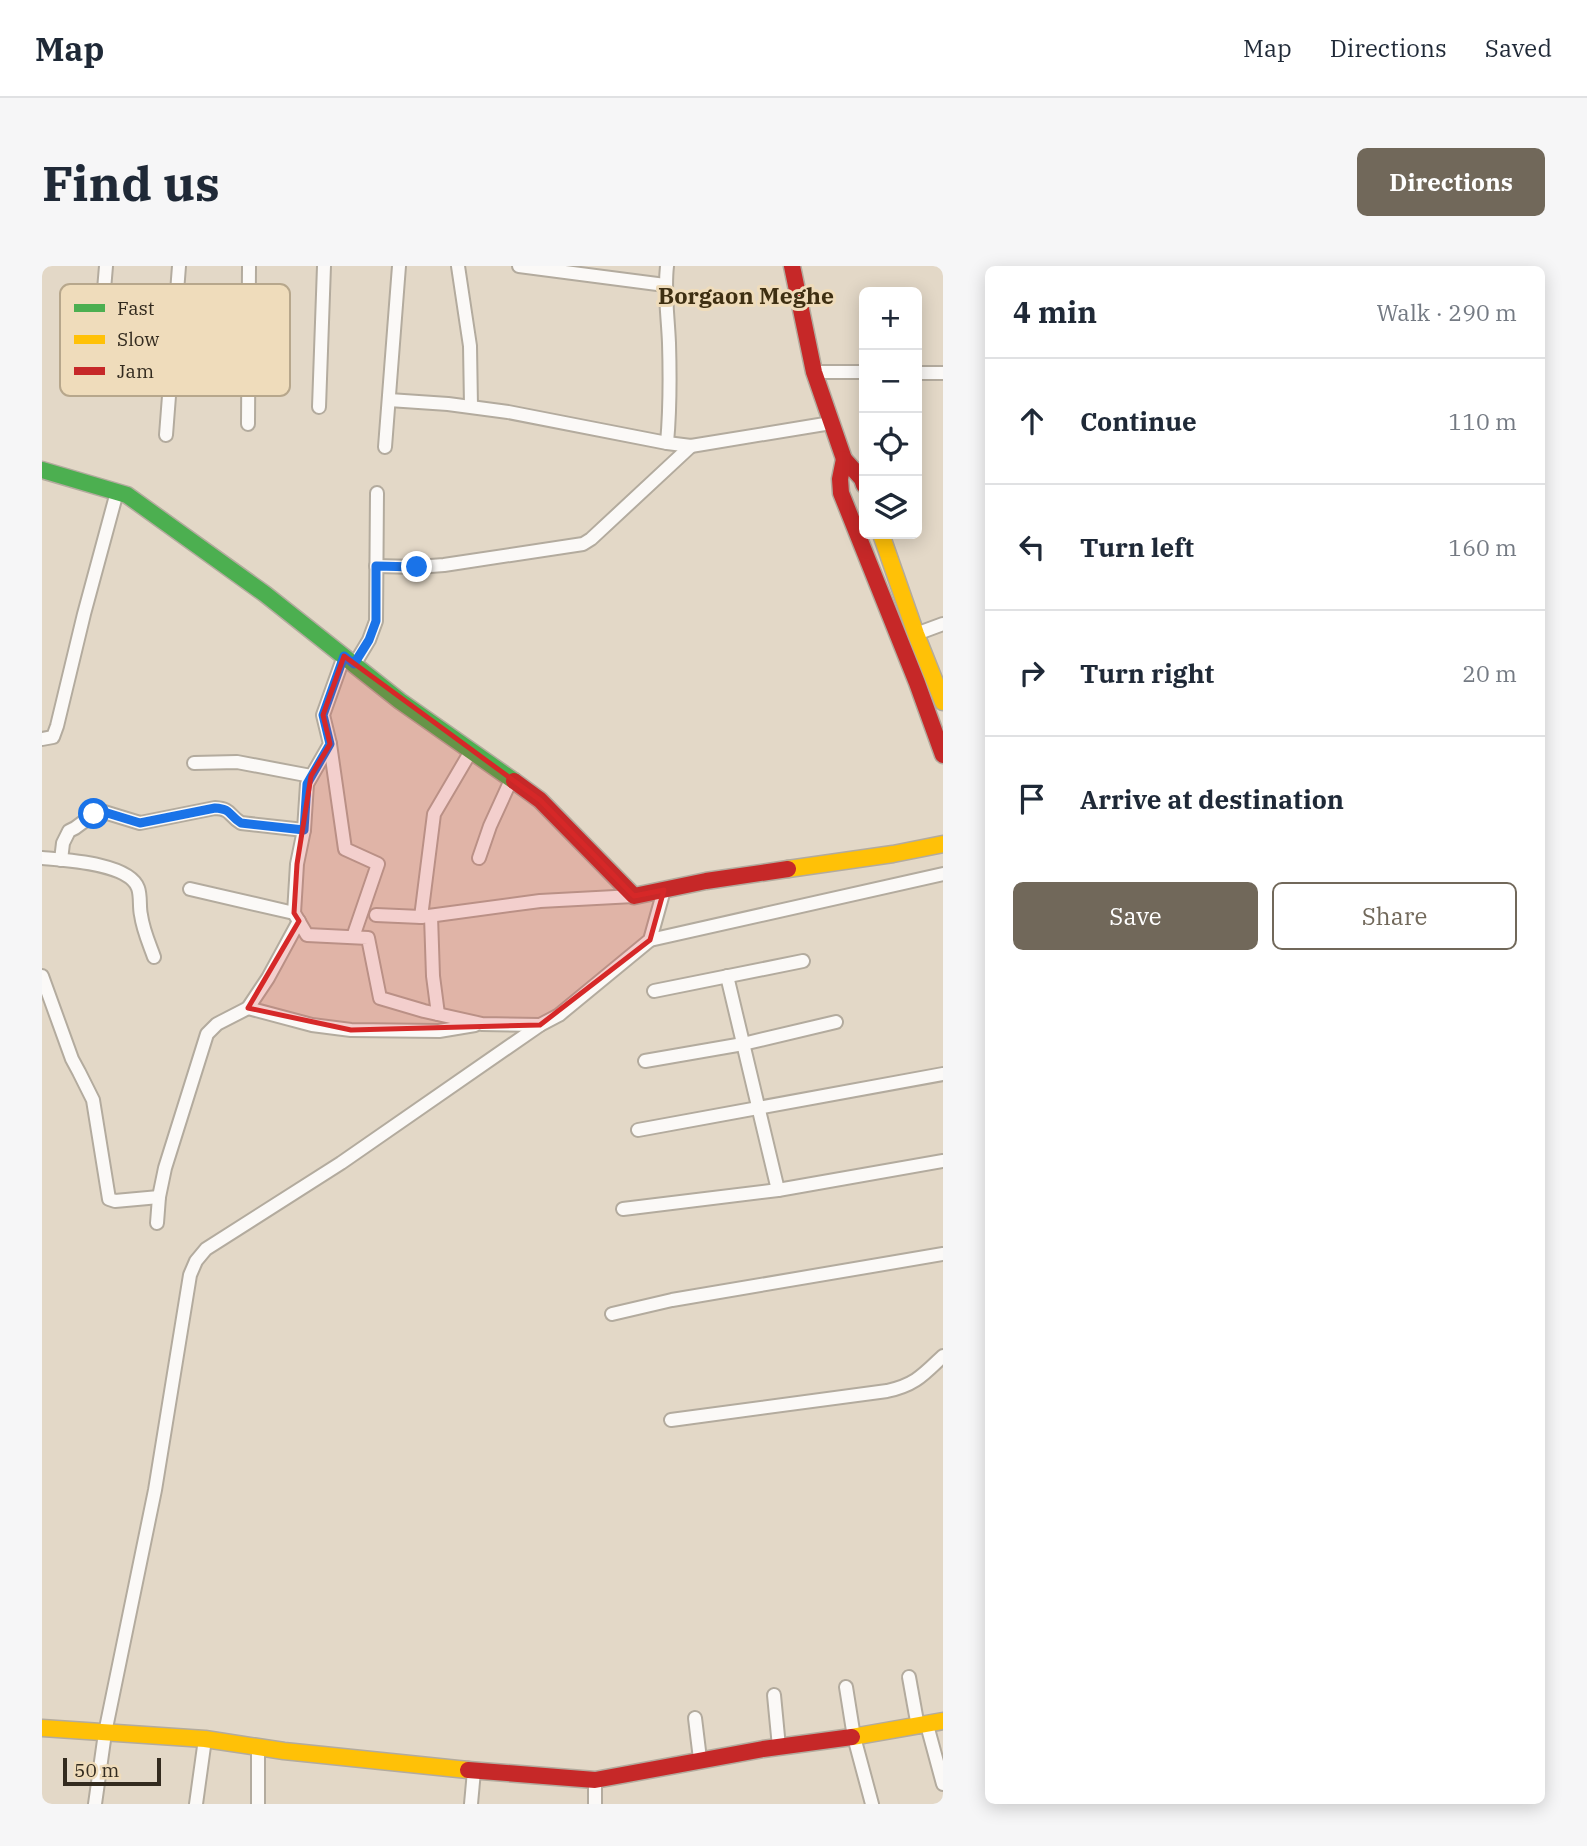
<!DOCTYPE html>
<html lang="en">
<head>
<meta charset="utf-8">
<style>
  :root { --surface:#fff; --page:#f6f6f7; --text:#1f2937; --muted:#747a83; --line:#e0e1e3; --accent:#71685a }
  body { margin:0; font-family:"IBM Plex Serif",serif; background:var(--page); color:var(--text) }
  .controls { position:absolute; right:21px; top:21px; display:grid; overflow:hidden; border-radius:10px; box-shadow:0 4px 18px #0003 }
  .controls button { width:63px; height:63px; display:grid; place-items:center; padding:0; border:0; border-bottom:2px solid var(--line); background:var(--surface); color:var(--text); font:35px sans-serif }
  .scale { position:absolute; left:21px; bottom:18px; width:98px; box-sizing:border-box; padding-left:7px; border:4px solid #332b1f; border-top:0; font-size:19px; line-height:24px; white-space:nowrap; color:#332b1f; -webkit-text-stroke:5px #efdcbb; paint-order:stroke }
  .stop { position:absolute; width:21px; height:21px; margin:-16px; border:5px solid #1a73e8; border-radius:50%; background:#fff }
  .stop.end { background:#1a73e8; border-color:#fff; box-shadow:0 2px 7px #0008 }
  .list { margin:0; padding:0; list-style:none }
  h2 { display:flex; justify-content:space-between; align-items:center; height:91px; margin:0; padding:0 28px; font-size:30px }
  h2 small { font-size:23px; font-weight:400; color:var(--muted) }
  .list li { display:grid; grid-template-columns:46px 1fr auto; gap:21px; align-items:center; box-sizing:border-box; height:126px; padding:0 28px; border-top:2px solid var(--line) }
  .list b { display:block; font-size:26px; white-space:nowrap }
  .list em { font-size:23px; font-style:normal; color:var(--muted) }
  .actions { display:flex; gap:14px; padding:21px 28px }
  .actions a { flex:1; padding:16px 0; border:2px solid var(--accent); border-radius:10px; text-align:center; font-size:24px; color:var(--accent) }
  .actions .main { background:var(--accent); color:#fff }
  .icon { flex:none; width:38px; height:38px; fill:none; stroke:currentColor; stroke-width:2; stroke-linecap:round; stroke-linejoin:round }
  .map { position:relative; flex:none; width:901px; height:1538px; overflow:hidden; border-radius:10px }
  header { display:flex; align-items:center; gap:42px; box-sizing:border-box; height:98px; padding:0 35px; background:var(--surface); border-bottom:2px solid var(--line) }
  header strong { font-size:33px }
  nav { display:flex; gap:38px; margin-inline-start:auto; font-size:24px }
  .intro { display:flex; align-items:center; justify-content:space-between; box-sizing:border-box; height:168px; padding:0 42px }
  h1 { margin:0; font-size:49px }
  .button { padding:18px 32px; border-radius:10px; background:var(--accent); color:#fff; font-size:24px; font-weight:700 }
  main { display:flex; gap:42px; padding:0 42px }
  aside { flex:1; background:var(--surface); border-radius:10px; box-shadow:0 4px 18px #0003 }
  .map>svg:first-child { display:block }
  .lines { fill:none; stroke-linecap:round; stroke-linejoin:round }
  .street-casing { stroke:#b3ab9e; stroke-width:16 }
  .fast-casing { stroke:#b3ab9e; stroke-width:19 }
  .slow-casing { stroke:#b3ab9e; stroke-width:19 }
  .jam-casing { stroke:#b3ab9e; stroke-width:19 }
  .street { stroke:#fbf9f7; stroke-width:12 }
  .fast { stroke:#4caf50; stroke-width:16 }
  .slow { stroke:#ffc107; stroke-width:16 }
  .jam { stroke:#c62828; stroke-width:16 }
  .route { stroke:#1a73e8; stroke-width:9 }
  .marked { fill:#d62828; fill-opacity:0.2; stroke:#d62828; stroke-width:5; stroke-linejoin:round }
  .labels { text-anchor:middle; stroke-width:6; stroke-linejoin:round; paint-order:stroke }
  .quarter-label { font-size:23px; font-weight:bold; fill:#3e2f12; stroke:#efdcbb }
  .key { fill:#efdcbb; stroke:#b7a78c; stroke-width:2 }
  .key-label { font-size:19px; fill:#332b1f }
</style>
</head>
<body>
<header>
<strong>Map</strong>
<nav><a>Map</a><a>Directions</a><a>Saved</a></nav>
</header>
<div class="intro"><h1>Find us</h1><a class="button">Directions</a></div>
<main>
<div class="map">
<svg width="901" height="1538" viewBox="0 0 901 1538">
  <rect width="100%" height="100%" fill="#e3d8c7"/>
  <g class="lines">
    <g class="street-casing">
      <g id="street">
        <path d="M416,0L428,80L429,140"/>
        <path d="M477,0L623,19"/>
        <path d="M58,71L64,0"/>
        <path d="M772,106H822"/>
        <path d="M875,107H901"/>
        <path d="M347,134L406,138L466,146L625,177L649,180L789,157"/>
        <path d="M277,141L282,0"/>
        <path d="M206,158L207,0"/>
        <path d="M124,169L137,0"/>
        <path d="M625,177C628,144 628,110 627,77C626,51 622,26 625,0"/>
        <path d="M343,181L357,0"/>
        <path d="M334,300L375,301L402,299L541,278L549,273L649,180"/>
        <path d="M874,368L901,358"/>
        <path d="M302,390L281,449L288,478L265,518L262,564L255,598L252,647L265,669L326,672L338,732L382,745L440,758L498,759L517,749L608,674L622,624"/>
        <path d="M312,399L327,374L334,355L335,227"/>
        <path d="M0,473L11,471L15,460L42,348L75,226"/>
        <path d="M288,478L303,583L336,598L311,671"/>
        <path d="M429,485L392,548L379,651L498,635L592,630"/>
        <path d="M152,497L195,496L269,510"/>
        <path d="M0,592C22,594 87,597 96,622C99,630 97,641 99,649C101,664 107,677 112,691"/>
        <path d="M437,592L448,560L469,514"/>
        <path d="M19,594L21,577L27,565L33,562L52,548L62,546L98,557L173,542C190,543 186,549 199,557L262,564"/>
        <path d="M148,623L252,647"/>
        <path d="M334,649L379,651"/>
        <path d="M389,650L391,710L396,748"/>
        <path d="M257,655L226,712L206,742L270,759L309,764L397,765L433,759"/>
        <path d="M608,674L901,608"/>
        <path d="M0,710L30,793L37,806L51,834L67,933L73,935L117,931"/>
        <path d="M685,710L736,924"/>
        <path d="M612,725L761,695"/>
        <path d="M603,795L701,778L794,756"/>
        <path d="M596,864L901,808"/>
        <path d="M581,943L736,924L901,895"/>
        <path d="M115,957L117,931L123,902L165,768L175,758L206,742"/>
        <path d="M570,1048L630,1034L901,988"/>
        <path d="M629,1154L845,1125C873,1119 881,1109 901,1090"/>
        <path d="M867,1411L876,1461"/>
        <path d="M804,1421L812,1471L830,1538"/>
        <path d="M732,1429L737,1481"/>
        <path d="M653,1452L658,1493"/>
        <path d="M885,1459L901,1518"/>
        <path d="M216,1481V1538"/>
        <path d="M53,1538L63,1467L113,1224L148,1009L154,995L164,983L299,897L498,759"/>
        <path d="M154,1538L163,1473"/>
        <path d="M429,1538L432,1505"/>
        <path d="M553,1538V1514"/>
      </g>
    </g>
    <g class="fast-casing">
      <path id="fast" d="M0,204L85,229L223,328L358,435L472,515"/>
    </g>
    <g class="slow-casing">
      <g id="slow">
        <path d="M839,268L874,368L901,436"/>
        <path d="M746,603L851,588L901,578"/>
        <path d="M0,1462L163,1473L242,1485L426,1504"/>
        <path d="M810,1471L901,1455"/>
      </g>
    </g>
    <g class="jam-casing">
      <g id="jam">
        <path d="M750,0L772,106L802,193L820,213L822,219"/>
        <path d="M802,193L798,213L799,227L875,417L901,489"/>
        <path d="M472,515L498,534L592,630L664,615L746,603"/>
        <path d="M426,1504L553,1514L721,1483L810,1471"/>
      </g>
    </g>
    <use href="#street" class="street"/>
    <use href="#fast" class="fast"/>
    <use href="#slow" class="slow"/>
    <use href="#jam" class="jam"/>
  </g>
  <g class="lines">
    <path class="route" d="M52,548L62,546L98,557L173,542C190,543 186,549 199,557L262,564L265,518L288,478L281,449L302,390L312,398L327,374L334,355V300L375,301"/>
  </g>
  <path class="marked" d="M302,390L498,534L592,630L622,624L608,674L498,759L309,764L206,742L257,655L252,647L255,598L269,510L288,478L281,449Z"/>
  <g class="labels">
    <g class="quarter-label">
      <text x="704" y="38">Borgaon Meghe</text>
    </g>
  </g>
  <rect x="18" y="18" width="230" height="112" rx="10" class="key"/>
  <rect x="32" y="38" width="31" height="8" fill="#4caf50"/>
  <rect x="32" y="69" width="31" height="9" fill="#ffc107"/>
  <rect x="32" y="101" width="31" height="8" fill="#c62828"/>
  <g class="key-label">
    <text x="75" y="49">Fast</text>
    <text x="75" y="80">Slow</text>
    <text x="75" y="112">Jam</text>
  </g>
</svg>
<div class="controls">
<button>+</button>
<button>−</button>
<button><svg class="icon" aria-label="locate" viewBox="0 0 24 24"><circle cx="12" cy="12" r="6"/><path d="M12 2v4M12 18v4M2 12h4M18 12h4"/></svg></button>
<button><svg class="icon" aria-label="layers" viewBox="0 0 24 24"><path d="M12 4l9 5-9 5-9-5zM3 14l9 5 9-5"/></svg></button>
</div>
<div class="scale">50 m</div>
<div class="stop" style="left:52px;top:548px"></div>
<div class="stop end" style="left:375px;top:301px"></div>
</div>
<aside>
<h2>4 min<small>Walk · 290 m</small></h2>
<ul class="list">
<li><svg class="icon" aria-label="ahead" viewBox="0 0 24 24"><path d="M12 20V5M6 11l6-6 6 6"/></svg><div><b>Continue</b></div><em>110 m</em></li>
<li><svg class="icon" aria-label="left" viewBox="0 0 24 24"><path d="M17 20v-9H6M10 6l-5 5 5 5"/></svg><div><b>Turn left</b></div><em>160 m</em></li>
<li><svg class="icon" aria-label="right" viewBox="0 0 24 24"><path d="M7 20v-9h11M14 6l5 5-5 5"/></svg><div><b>Turn right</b></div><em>20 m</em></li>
<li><svg class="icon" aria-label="arrive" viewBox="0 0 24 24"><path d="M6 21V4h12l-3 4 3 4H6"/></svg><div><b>Arrive at destination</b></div></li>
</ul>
<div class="actions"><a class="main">Save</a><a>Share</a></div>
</aside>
</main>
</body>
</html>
